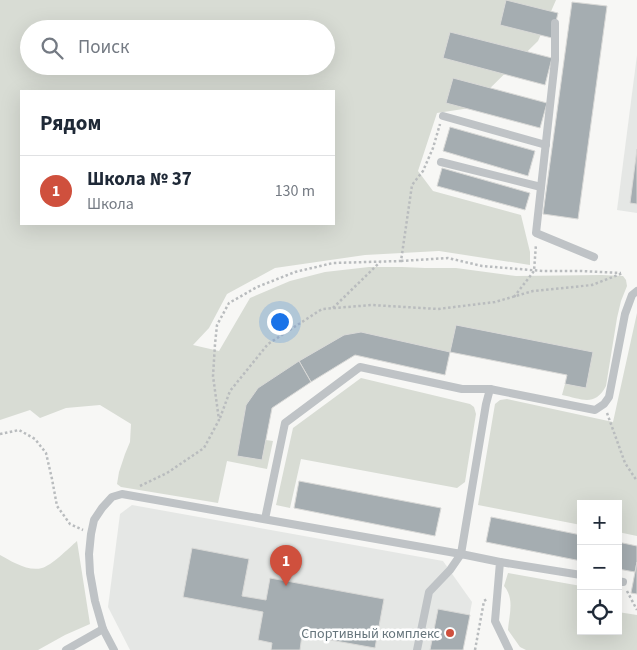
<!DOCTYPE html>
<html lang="ru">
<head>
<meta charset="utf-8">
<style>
  :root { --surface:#fff; --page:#f6f6f7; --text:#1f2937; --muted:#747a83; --line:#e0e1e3; --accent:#cf503d }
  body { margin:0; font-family:"Source Sans 3",sans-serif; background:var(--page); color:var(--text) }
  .controls { position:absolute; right:15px; bottom:15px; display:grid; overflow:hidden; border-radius:0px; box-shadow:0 5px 20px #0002 }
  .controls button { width:45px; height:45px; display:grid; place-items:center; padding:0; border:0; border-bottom:1px solid var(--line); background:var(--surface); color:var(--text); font:25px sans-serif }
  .you { position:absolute; left:279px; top:321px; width:18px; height:18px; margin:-12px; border:4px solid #fff; border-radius:50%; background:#1a73e8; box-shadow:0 0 0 8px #1a73e833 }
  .badge { display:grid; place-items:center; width:32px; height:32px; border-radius:50%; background:var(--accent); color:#fff; font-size:16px; font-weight:700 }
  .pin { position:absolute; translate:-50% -41px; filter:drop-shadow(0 1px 2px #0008) }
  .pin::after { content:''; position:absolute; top:26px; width:18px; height:15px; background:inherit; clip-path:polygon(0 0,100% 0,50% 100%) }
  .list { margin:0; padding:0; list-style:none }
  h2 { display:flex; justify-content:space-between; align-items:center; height:65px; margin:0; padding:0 20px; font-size:21px }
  h2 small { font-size:16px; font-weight:400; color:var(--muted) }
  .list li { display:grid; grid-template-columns:32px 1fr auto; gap:15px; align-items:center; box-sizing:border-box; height:70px; padding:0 20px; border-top:1px solid var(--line) }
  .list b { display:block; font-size:19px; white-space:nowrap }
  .list p { margin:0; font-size:16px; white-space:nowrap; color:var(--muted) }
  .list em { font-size:16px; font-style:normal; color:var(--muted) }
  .icon { flex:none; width:28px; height:28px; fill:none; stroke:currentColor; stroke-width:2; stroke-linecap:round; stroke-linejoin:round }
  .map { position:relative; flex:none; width:637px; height:650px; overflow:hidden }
  .search { position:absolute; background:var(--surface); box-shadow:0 5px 20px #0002; left:20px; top:20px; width:315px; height:55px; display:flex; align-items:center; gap:12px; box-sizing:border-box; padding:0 18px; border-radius:28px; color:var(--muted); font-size:19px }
  .panel { position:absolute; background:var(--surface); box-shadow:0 5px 20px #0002; left:20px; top:90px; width:315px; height:135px; border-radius:0px }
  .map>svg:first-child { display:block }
  .built { fill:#e5e7e5 }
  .green { fill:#d8dcd4; fill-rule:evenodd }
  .building { fill:#a5adb1; stroke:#d9d9d7 }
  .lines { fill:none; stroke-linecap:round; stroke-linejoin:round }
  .path { stroke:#b9bcbe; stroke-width:2.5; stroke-dasharray:2.5 2.5; stroke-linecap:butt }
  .service { stroke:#bfc3c6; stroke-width:8 }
  .poi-dot { fill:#cf503d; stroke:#fff; stroke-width:2 }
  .labels { text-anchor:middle; stroke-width:5; stroke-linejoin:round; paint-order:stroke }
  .poi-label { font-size:14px; fill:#66757c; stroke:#fff; text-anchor:end }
</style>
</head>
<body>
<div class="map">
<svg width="637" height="650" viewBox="0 0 637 650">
  <rect width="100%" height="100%" fill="#f7f7f5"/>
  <g class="built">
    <path d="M637,55V213L617,210Z"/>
    <path d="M132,505L443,561L472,602L463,650H130L108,607L120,514Z"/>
  </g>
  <g class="green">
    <path d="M0,0H556L538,41L470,108L437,113L418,171L433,191L521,215L530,252V265L439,251L365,255L275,268L227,294L209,328L193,345L219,351L250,298L290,281L325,272L369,267H402L425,268H456L516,276L602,275L623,276L626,280L627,286L621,301L617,318L606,386C595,407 582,399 562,395L565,384L586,388L592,352L456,325L450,352L361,332L344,335L299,361L238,456L262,460L266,440L273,441L267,469L227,461L218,503L121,487L117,484L119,472L125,454L130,442L131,424L118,416L100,405L66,408L40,418L30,410L0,420ZM29,29H326V66H29ZM21,91H334V224H21Z"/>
    <path d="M637,313V536L618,532V504H581V525L478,505L495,404L500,400L507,399L613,422Z"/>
    <path d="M361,378L470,404L474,407L476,414L465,482L457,488L301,459L290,508L276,505L293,428Z"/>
    <path d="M77,541L90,624L65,635L38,650H0V555C11,561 28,572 42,568C51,566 69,548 77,541Z"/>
    <path d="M508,573L581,586V631H618V612L637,615V650H526L520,647L508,630C509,615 515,599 504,586Z"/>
  </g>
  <g class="building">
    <path d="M506,0L558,13L552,38L500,25Z"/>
    <path d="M572,2L607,6L578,219L543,214Z"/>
    <path d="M450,32L552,58L545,85L443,58Z"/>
    <path d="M453,78L547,103L540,128L446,103Z"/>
    <path d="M450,127L535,151L528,176L443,151Z"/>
    <path d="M637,149V204L630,203Z"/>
    <path d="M442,168L530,193L525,210L437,186Z"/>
    <path d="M456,325L593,352L586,388L565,384L567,375L450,352Z"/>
    <path d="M361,332L450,352L445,375L355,355L311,382L299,361L344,335Z"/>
    <path d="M299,361L311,382L272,408L262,460L237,456L246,405L258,388Z"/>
    <path d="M299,481L441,508L435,536L294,508Z"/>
    <path d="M491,517L581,535V561L486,542Z"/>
    <path d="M618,542L637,546V562L635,572L618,569Z"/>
    <path d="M192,548L249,559L242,596L266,600L270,578L384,599L375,648L302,635L300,650H271L272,643L258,640L263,612L183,597Z"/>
    <path d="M637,562V594L631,593Z"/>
    <path d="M438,609L470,615L463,650H430Z"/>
  </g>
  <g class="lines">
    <g class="path">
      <path d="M401,261L448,258L482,266L543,271H580L621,273"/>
      <path d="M514,297L534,271L536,244"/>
      <path d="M333,308L380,262"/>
      <path d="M607,413L625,463L637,481"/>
      <path d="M220,418L230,391L268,344L322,309L372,305L438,309L495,302L533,291L592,285L623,273"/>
      <path d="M0,434L19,430L35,439L46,453L52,479L57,506L70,524L83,530"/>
      <path d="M140,486L167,473L204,448L219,420L213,376L215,344L217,325L229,303L257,287L295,272L333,263L401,261L412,185L423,171L433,148L440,124"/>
      <path d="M627,591L637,610"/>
      <path d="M475,650L484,601L487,599"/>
    </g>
    <g class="service">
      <path d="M555,23V60L536,233L594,257"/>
      <path d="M443,116L546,145"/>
      <path d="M441,162L541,187"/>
      <path d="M265,519L285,423L360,367L462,389H490"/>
      <path d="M500,562L581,575"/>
      <path d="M618,581L623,582"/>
      <path d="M66,650L103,629"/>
      <path d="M114,650L103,629L95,601L90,573L89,554L91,534L94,520L102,508L112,497L122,494L461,554L486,404L490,389L595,410L604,404L609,397L625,314L632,295L637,291"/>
      <path d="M417,650L429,592L450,570L461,554L500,562L495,621L509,650"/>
    </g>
  </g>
  <circle class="poi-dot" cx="450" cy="633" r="5"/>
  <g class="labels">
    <g class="poi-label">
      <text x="440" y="638">Спортивный комплекс</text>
    </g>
  </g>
</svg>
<div class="controls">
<button>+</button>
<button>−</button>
<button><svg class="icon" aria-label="locate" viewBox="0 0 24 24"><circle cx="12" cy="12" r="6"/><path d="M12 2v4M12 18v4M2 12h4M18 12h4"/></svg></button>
</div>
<div class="you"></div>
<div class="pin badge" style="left:286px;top:586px">1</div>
<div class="search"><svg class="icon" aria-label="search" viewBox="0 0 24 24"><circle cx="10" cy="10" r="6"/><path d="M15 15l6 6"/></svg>Поиск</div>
<section class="panel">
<h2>Рядом<small></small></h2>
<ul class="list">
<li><span class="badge">1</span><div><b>Школа № 37</b><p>Школа</p></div><em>130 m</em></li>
</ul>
</section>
</div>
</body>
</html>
